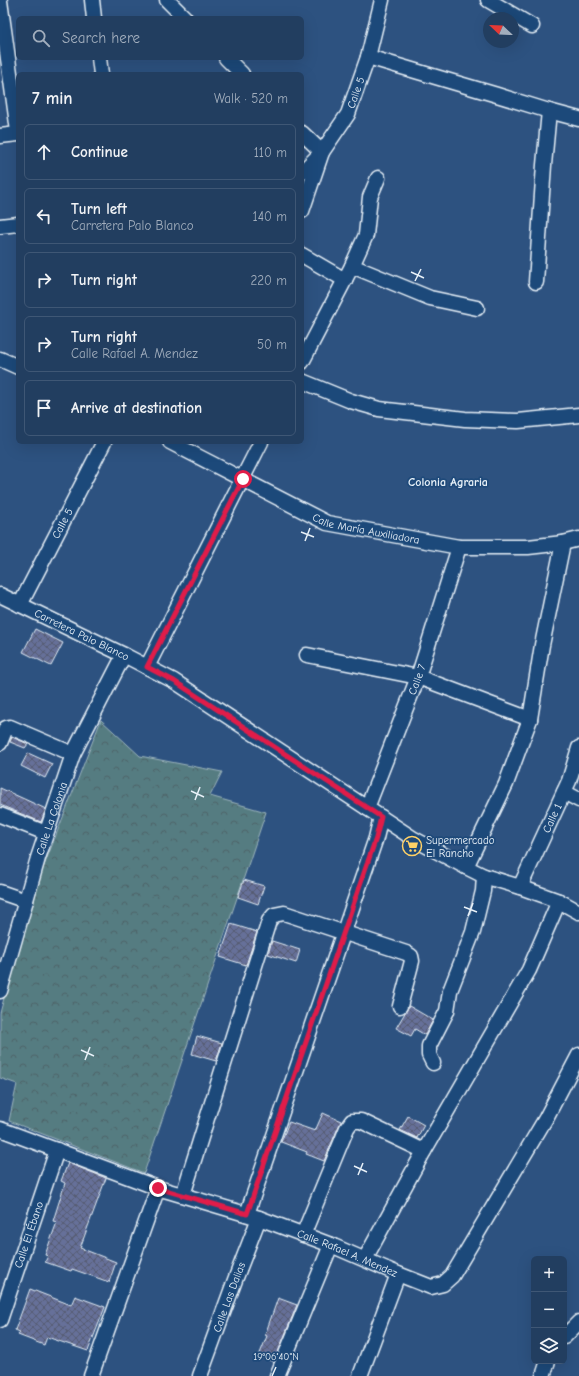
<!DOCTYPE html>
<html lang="en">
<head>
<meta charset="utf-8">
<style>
  :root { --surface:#223e60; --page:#2e4969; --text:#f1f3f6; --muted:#a2aebd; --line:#3f5775 }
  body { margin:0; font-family:"Comic Neue",sans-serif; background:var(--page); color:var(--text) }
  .controls { position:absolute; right:12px; bottom:12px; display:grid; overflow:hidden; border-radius:6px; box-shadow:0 4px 16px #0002 }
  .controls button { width:36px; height:36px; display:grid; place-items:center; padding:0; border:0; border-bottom:1px solid var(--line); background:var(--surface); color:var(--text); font:20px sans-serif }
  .compass { position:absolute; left:483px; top:12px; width:36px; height:36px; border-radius:50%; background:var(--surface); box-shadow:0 4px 16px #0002; rotate:293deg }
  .stop { position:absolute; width:12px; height:12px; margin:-9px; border:3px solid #e11d48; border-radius:50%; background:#fff }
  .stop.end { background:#e11d48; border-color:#fff; box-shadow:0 1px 4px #0008 }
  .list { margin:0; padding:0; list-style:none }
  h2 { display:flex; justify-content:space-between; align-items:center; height:52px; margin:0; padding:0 16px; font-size:17px }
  h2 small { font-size:13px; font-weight:400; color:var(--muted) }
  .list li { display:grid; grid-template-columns:26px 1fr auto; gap:12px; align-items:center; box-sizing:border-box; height:56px; margin:0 8px 8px; padding:0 8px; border:1px solid var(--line); border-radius:6px }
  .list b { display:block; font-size:15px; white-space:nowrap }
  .list p { margin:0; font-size:13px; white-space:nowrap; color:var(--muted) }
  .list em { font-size:13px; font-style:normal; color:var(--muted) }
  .icon { flex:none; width:22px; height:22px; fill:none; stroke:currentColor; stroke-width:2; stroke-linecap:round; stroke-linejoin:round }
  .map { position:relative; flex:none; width:579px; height:1376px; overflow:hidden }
  .search { position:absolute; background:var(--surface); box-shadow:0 4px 16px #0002; left:16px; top:16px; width:288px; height:44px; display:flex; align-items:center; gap:10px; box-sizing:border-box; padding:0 14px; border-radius:6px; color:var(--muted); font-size:15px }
  .panel { position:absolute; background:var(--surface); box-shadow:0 4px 16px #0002; left:16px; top:72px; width:288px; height:372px; border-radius:6px }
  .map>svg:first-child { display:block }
  .forest { fill:url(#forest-crowns); stroke:#9eb6bc }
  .building { fill:url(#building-cross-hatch); stroke:#e8f1f8 }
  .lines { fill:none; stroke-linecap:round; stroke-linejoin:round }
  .minor-casing { stroke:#e8f1f8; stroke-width:17 }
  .minor { stroke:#1f4a7a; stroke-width:14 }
  .route { stroke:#e11d48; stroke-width:5 }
  .ticks { fill:none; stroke:#e8f1f8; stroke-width:1.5 }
  .labels { text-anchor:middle; stroke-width:3.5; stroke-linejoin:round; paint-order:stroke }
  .street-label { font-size:11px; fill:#e8f1f8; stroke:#1f4a7a }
  .poi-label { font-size:11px; fill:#e8f1f8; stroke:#1f4a7a; text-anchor:start }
  .neighbourhood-label { font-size:12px; font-weight:bold; fill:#e8f1f8; stroke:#1f4a7a }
  .ticks-label { font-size:10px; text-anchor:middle; fill:#e8f1f8; stroke:#1f4a7a; stroke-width:3.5; stroke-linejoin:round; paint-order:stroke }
</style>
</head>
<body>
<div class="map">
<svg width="579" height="1376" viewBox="0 0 579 1376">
  <defs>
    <pattern id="forest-crowns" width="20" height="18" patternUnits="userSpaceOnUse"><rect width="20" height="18" fill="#557b81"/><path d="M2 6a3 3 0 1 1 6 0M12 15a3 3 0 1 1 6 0" fill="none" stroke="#4e6468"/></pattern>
    <pattern id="building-cross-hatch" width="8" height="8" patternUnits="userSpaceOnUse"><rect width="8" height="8" fill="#667099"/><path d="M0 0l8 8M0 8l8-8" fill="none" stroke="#565c72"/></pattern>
  </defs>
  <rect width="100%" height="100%" fill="#2d5280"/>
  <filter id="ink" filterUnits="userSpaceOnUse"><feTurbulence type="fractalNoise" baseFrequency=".025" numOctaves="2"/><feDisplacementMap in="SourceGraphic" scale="8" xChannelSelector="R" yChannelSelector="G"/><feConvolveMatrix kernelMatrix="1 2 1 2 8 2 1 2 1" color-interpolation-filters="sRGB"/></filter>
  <g filter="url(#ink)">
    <path class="forest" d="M101,720L140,756L222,772L210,796L266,812L144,1173L9,1121L17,1084L0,1078V1013L31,899Z"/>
    <g class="building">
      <path d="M35,629L63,643L51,666L23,652Z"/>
      <path d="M12,737L28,744L25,748L10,742Z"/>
      <path d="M28,753L52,764L45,778L21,766Z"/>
      <path d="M0,788L46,809L41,822L0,805Z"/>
      <path d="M244,880L264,886L258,904L238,897Z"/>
      <path d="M231,924L257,932L246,965L220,957Z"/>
      <path d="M272,941L300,950L296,963L268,954Z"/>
      <path d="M409,1006L433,1020L425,1035L415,1029L411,1036L396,1028Z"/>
      <path d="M197,1036L222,1043L216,1061L192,1054Z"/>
      <path d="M323,1113L341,1121L324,1161L306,1154L307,1152L281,1142L289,1122L315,1131Z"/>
      <path d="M408,1116L424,1125L417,1138L400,1130Z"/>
      <path d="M68,1163L106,1178L80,1248L116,1262L109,1282L72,1269L71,1271L45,1262L48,1256L45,1255L57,1222L53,1221L65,1183L61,1181Z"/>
      <path d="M30,1289L71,1305L75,1296L105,1307L88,1351L47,1337L44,1345L18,1335L20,1332L15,1330Z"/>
      <path d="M278,1298L297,1305L274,1362L259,1356L267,1336L265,1335Z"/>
    </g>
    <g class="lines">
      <g class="minor-casing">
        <g id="minor">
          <path d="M92,0L94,18"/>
          <path d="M167,0L185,18"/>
          <path d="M488,0L532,26"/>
          <path d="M0,1L18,131"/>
          <path d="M368,57L497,95L549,111L579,119"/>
          <path d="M99,58L101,74"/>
          <path d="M226,58L242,74"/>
          <path d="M302,133L322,152L302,211"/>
          <path d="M0,136L18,134"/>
          <path id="s1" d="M302,172L322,152L348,114L368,57L382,0"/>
          <path d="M0,226L18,224"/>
          <path d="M302,255L345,280"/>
          <path d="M352,266L430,298L477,308"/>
          <path d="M536,282L544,165L549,111"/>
          <path d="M0,359L18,367"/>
          <path d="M302,362L352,266L366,235L370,197L378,178"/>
          <path d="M302,381L351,401L379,409L465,419L518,421L579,415"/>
          <path id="s2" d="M170,442L327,523L459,547H528L563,543L579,539"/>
          <path id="s3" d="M0,595L124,655L174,681L414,839L466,867L484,876L520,887L559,901L579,912"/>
          <path id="s4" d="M20,605L104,442"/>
          <path d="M307,655L418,677L530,719"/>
          <path d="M147,667L261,442"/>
          <path d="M0,743L6,728L10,727L73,754"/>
          <path d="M564,792L579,800"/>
          <path id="s5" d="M367,808L418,677L459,547"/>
          <path d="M0,815L46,833"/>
          <path d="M466,867L506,784L530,719L542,645L563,543"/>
          <path id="s6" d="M520,887L569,781L579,748"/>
          <path d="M0,892L26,901"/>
          <path id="s7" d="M0,991L38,858L73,754L124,655"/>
          <path d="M433,1063L429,1055V1046L447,1011L450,991L473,932L483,891L484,876"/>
          <path id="s8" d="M0,1129L158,1188L259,1218L331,1245L398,1274L431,1287L443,1284L452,1276L546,1118L579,1055"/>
          <path d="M183,1195L269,921L274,915L284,913L406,953L411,956L412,961L400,1006"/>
          <path d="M247,1214L376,838L381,817"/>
          <path d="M303,1235L347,1128L352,1121H361L424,1151"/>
          <path d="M365,1259L424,1151L529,970L559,901"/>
          <path id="s9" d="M0,1320L57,1150"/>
          <path d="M564,1337L579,1322"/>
          <path d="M91,1376L158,1188"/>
          <path id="s10" d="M200,1376L235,1280L259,1218"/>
          <path d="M277,1376L331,1245"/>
          <path d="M360,1376L398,1274"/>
          <path d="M543,1376L548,1361"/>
        </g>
      </g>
      <use href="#minor" class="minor"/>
    </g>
  </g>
  <g class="lines" filter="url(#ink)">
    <path class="route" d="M158,1188L247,1214L376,838L381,817L174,681L147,667L243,479"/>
  </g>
  <path class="ticks" d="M411,272L424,278M415,281L421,269M301,532L314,537M305,541L310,528M191,791L204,797M195,800L200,787M464,907L477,912M468,916L473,903M81,1050L94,1056M85,1060L90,1047M354,1166L367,1172M358,1175L363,1163M272,1376L276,1367"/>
  <defs>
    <g id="supermarket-ring" transform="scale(1)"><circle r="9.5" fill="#1f4a7a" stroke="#ffd166" stroke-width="1.5"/><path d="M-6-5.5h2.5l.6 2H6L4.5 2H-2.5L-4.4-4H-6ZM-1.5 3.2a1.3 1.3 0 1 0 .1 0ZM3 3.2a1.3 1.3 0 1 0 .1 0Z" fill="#ffd166"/></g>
  </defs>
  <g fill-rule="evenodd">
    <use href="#supermarket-ring" x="412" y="846"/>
  </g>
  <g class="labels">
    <g class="street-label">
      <text dy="4" stroke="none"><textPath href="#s1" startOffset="97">Calle 5</textPath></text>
      <text dy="4" stroke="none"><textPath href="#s4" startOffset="92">Calle 5</textPath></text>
      <text dy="4" stroke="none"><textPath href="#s2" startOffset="216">Calle María Auxiliadora</textPath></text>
      <text dy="4" stroke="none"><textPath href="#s3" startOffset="91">Carretera Palo Blanco</textPath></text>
      <text dy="4" stroke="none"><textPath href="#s5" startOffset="138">Calle 7</textPath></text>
      <text dy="4" stroke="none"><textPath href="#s6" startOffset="76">Calle 1</textPath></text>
      <text dy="4" stroke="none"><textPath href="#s7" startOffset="180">Calle La Colonia</textPath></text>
      <text dy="4" stroke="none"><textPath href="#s9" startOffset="90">Calle El Ébano</textPath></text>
      <text dy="4" stroke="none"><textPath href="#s8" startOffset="369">Calle Rafael A. Mendez</textPath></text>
      <text dy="4" stroke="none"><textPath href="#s10" startOffset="84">Calle Las Dalias</textPath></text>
    </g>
    <g class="poi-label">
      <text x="426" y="844">Supermercado<tspan x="426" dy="13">El Rancho</tspan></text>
    </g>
    <g class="neighbourhood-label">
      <text x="448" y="486">Colonia Agraria</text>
    </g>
  </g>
  <g class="ticks-label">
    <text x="276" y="1360">19°06'40"N</text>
  </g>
</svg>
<div class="controls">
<button>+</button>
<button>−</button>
<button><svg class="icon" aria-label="layers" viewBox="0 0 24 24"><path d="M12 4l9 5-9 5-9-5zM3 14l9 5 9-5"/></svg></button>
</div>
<svg class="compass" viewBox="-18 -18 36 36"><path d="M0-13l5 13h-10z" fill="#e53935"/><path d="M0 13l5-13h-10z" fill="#a2aebd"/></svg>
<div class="stop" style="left:243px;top:479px"></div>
<div class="stop end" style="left:158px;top:1188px"></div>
<div class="search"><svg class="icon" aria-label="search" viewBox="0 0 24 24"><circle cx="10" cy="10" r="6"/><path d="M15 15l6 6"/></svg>Search here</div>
<section class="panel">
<h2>7 min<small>Walk · 520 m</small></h2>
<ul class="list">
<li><svg class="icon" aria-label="ahead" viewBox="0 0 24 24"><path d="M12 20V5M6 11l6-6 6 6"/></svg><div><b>Continue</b></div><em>110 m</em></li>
<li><svg class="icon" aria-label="left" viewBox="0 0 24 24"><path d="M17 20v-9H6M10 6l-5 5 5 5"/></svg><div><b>Turn left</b><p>Carretera Palo Blanco</p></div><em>140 m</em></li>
<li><svg class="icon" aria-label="right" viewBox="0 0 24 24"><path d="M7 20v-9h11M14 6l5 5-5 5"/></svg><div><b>Turn right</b></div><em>220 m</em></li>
<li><svg class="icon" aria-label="right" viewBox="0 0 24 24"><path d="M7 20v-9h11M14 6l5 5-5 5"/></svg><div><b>Turn right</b><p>Calle Rafael A. Mendez</p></div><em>50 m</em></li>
<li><svg class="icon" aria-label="arrive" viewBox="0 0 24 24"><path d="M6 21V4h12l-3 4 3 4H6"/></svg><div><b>Arrive at destination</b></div></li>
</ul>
</section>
</div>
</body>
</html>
